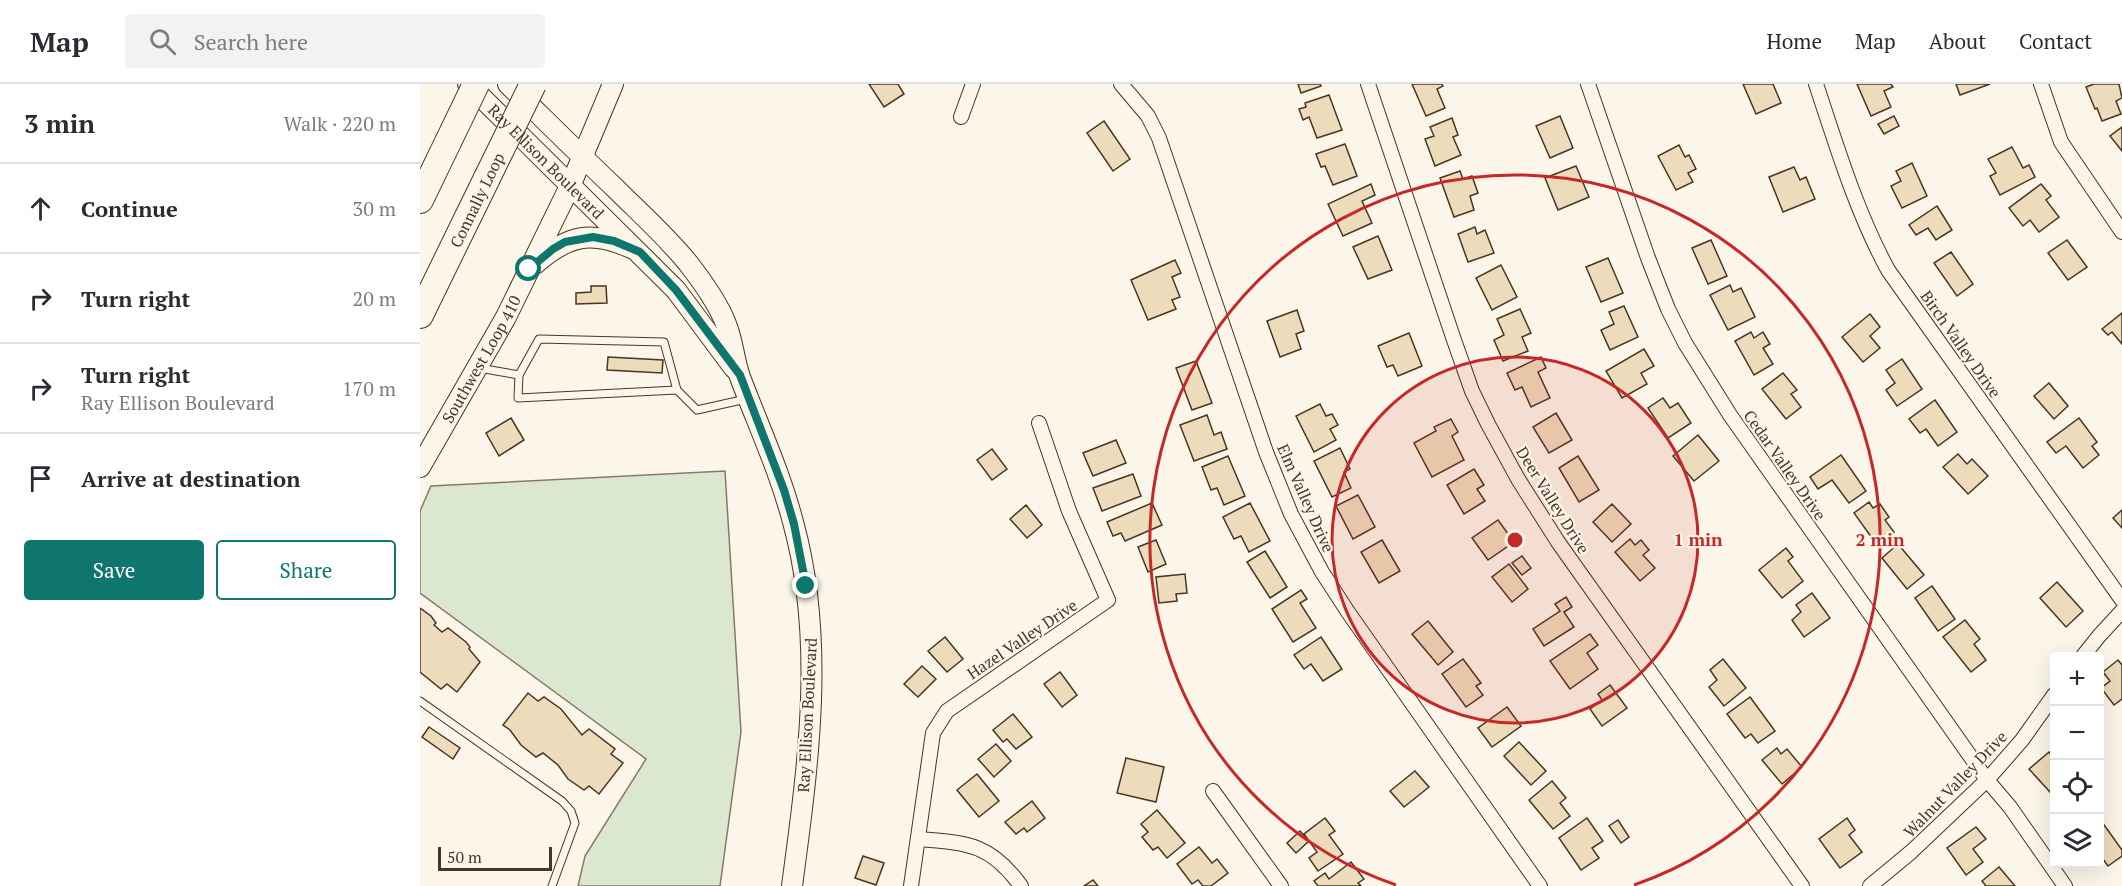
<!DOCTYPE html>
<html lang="en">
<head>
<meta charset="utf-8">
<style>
  :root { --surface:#fff; --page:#f2f2f3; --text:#2b2b33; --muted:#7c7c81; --line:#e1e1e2; --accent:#0f766e }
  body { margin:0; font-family:"PT Serif",serif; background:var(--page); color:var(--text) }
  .controls { position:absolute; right:18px; bottom:18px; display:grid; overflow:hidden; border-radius:6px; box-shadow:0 6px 24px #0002 }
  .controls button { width:54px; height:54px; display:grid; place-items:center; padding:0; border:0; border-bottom:2px solid var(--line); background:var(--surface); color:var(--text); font:30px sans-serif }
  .scale { position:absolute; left:18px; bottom:15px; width:114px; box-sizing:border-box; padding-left:6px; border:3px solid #4a3520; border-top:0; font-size:16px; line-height:21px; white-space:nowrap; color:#4a3520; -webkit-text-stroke:4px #fbf6e9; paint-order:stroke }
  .stop { position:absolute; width:18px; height:18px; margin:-14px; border:4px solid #0f766e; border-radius:50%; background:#fff }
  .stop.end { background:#0f766e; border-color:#fff; box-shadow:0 2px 6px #0008 }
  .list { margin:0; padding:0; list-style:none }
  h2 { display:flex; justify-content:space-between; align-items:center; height:78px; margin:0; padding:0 24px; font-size:26px }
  h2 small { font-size:20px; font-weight:400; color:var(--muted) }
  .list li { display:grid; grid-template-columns:39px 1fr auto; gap:18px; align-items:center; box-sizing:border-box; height:90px; padding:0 24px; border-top:2px solid var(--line) }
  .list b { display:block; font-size:22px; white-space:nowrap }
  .list p { margin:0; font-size:20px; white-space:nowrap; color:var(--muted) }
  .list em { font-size:20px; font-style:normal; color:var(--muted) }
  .actions { display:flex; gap:12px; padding:18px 24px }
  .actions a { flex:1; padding:14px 0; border:2px solid var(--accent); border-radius:6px; text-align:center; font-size:21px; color:var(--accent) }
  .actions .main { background:var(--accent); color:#fff }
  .icon { flex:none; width:33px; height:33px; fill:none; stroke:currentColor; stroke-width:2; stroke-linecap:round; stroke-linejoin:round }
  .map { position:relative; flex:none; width:1702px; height:802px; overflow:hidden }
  header { display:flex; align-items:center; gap:36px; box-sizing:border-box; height:84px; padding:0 30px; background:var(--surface); border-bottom:2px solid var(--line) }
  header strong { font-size:28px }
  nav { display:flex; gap:33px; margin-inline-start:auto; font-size:21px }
  .search { width:420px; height:54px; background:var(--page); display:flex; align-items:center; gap:15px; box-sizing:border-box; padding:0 21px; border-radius:6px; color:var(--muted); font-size:22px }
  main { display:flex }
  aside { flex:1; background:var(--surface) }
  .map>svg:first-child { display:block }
  .green { fill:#dce7d0; stroke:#887966; stroke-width:1.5 }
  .building { fill:#ecdcbc; stroke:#4a3520; stroke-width:1.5 }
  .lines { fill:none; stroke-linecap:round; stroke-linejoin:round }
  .lane-casing { stroke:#4a3520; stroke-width:9 }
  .street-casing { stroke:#4a3520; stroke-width:16 }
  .secondary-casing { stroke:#4a3520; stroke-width:22 }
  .highway-casing { stroke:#4a3520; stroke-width:28 }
  .lane { stroke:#fbf6e9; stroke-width:7 }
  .street { stroke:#fbf6e9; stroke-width:14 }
  .secondary { stroke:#fbf6e9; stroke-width:20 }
  .highway { stroke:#fbf6e9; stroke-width:26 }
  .highway-bridge-casing { stroke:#4a3520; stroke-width:28; stroke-linecap:butt }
  .highway-bridge { stroke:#fbf6e9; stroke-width:26 }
  .route { stroke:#0f766e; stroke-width:8 }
  .ring { fill:none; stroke:#c62828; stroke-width:3 }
  .labels { text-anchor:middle; stroke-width:4.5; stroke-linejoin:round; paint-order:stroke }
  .street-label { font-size:16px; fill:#4a3520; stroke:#fbf6e9 }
  .centre { fill:#c62828; stroke:#fbf6e9; stroke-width:3 }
  .ring-label { font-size:18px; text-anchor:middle; font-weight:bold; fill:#c62828; stroke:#fbf6e9; stroke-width:4.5; stroke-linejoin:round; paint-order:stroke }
</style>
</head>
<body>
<header>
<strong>Map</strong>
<div class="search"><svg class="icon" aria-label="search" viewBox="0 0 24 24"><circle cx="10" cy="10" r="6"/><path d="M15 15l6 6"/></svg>Search here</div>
<nav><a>Home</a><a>Map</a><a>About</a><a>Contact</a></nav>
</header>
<main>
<aside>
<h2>3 min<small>Walk · 220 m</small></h2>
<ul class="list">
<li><svg class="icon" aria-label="ahead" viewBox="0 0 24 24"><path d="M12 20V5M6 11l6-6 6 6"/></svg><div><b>Continue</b></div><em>30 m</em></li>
<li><svg class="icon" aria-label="right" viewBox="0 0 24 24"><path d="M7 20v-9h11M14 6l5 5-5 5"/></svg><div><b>Turn right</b></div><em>20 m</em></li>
<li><svg class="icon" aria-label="right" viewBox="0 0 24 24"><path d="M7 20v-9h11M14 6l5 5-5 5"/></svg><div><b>Turn right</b><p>Ray Ellison Boulevard</p></div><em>170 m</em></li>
<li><svg class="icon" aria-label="arrive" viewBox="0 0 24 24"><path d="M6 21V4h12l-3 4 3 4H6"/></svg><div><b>Arrive at destination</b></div></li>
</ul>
<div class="actions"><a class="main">Save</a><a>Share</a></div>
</aside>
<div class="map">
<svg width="1702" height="802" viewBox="0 0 1702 802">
  <rect width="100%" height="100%" fill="#fbf6e9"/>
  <path class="green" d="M305,387L321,648L300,802H158L165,772L226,675L0,509V427L11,402Z"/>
  <g class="building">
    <path d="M449,0H478L484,10L464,23Z"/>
    <path d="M878,0H900L901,2L881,9Z"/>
    <path d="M992,0H1022L1023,2L1017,5L1025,24L1006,32Z"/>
    <path d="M1323,0H1353L1361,19L1336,30Z"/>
    <path d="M1437,0H1471L1473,3L1464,7L1471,23L1451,32Z"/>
    <path d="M1536,0H1570L1540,11Z"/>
    <path d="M1674,0H1699L1702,14L1696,17L1701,30L1682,37L1677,24L1675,25L1666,3Z"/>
    <path d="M909,11L922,46L897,54L889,33L883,36L879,25L886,23L885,19Z"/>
    <path d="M1140,32L1153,64L1130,74L1116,42Z"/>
    <path d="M1474,32L1479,42L1464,50L1458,40Z"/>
    <path d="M1032,34L1038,51L1033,53L1041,71L1015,82L1005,55L1014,52L1010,43Z"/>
    <path d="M684,37L710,75L693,87L667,49Z"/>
    <path d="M1702,43V67L1690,52Z"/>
    <path d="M925,60L937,92L913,101L905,82L901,83L896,70Z"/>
    <path d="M1259,61L1265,73L1269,71L1276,85L1268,89L1273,98L1256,106L1238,72Z"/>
    <path d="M1592,63L1603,84L1609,81L1615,93L1580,111L1570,92L1576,89L1568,75Z"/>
    <path d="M1492,79L1507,112L1482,124L1471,102L1481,97L1476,87Z"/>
    <path d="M1156,82L1169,113L1138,126L1125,94Z"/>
    <path d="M1374,83L1380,96L1386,93L1395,115L1363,128L1349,93Z"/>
    <path d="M1040,87L1043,95L1052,92L1058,109L1050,112L1054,126L1034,133L1020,94Z"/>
    <path d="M951,100L955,111L942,117L952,139L923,152L908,120Z"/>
    <path d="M1621,100L1631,112L1626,116L1639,133L1619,148L1610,136L1603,142L1589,124Z"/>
    <path d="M1517,122L1532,146L1516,156L1508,144L1496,151L1489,141Z"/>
    <path d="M1055,143L1057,150L1065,146L1074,169L1048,178L1038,150Z"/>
    <path d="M958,152L972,186L948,195L933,163Z"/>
    <path d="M1291,156L1307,192L1288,200L1272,164Z"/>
    <path d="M1647,156L1667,183L1648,196L1628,169Z"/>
    <path d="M1531,168L1553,200L1537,212L1514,179Z"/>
    <path d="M1188,174L1203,209L1181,218L1166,183Z"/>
    <path d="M755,176L761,189L752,193L760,213L752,216L756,225L728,236L711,196Z"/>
    <path d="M1081,181L1097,213L1072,226L1056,194Z"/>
    <path d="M1310,201L1313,208L1321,204L1335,233L1308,246L1290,211Z"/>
    <path d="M171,202H186L187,219L156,220V209L171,208Z"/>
    <path d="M1204,222L1218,253L1190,266L1181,246L1194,240L1189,228Z"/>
    <path d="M1100,225L1111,249L1102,253L1108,267L1083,277L1074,256L1084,251L1077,235Z"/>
    <path d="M877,226L884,247L876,250L881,265L860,273L847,237Z"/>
    <path d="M1702,229V260L1692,248L1688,251L1682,245Z"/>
    <path d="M1450,230L1460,243L1450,252L1460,264L1443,278L1422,253Z"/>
    <path d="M1331,248L1334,254L1343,248L1350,260L1343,264L1353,280L1334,291L1315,257Z"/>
    <path d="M989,249L1002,282L978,292L973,281L967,283L958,262Z"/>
    <path d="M1224,265L1234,282L1221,289L1227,300L1202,314L1186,287Z"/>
    <path d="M188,273L243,276L242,289L187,286Z"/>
    <path d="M1121,273L1126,284L1118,288L1130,314L1111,323L1102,303L1095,306L1087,289Z"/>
    <path d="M1482,275L1502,305L1477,322L1466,306L1475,299L1466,286Z"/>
    <path d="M776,277L792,319L772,326L756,284Z"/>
    <path d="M1363,289L1377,306L1371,310L1381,323L1366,335L1342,305Z"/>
    <path d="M1629,299L1648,322L1634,335L1614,312Z"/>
    <path d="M1243,314L1250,324L1258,319L1271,339L1248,354L1228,324Z"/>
    <path d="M1515,316L1537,348L1518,362L1506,345L1500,349L1489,335Z"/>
    <path d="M900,320L906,332L912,330L918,341L910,345L916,356L894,368L876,332Z"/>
    <path d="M1136,329L1152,356L1129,369L1113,343Z"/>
    <path d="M787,331L794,351L801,348L807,365L774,377L760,341Z"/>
    <path d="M91,334L104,356L79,372L66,349Z"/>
    <path d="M1659,334L1677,358L1672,362L1679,371L1663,384L1646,362L1636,369L1627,358Z"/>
    <path d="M1031,335L1038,348L1032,352L1044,376L1012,393L994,359L1016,347L1014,343Z"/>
    <path d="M1278,351L1299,377L1274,397L1253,372Z"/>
    <path d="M696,356L706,379L673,392L663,369Z"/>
    <path d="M920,364L930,385L924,388L931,404L912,413L894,377Z"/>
    <path d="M572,365L587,385L572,396L557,376Z"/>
    <path d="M1538,370L1547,380L1552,375L1568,392L1548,410L1523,383Z"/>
    <path d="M1421,371L1446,407L1429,419L1412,396L1398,405L1390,393Z"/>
    <path d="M808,372L825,412L804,421L797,404L791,406L782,383Z"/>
    <path d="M1158,372L1179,406L1159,418L1139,384Z"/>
    <path d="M1054,385L1064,401L1057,405L1065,417L1044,430L1027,401Z"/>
    <path d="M713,390L721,412L682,427L673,404Z"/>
    <path d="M938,411L955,443L933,455L916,422Z"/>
    <path d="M1449,418L1453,424L1460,420L1469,433L1465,436L1474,448L1457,461L1434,429Z"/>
    <path d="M732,419L742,441L705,457L701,449L693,452L687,438Z"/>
    <path d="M830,419L850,457L829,468L821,452L814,455L803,433Z"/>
    <path d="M1192,420L1211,440L1192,458L1173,438Z"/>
    <path d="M606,421L622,441L607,454L590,435Z"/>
    <path d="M1702,426V444L1693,434Z"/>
    <path d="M1078,436L1094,458L1068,476L1052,454Z"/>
    <path d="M1210,455L1215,461L1221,456L1229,466L1223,471L1235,484L1220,497L1195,468Z"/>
    <path d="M736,456L746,480L728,488L718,463Z"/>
    <path d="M962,456L980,487L959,499L941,468Z"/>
    <path d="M1478,460L1504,491L1487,505L1462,474Z"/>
    <path d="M1366,464L1373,473L1368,477L1383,497L1362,514L1339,486Z"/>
    <path d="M845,467L867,503L850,514L827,478Z"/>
    <path d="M1102,472L1111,484L1102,491L1092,479Z"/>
    <path d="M1089,480L1108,505L1092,518L1072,493Z"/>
    <path d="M765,490L767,509L756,510L757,517L739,519L736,493Z"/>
    <path d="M1637,498L1663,527L1646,543L1620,514Z"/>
    <path d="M1512,502L1535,535L1518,547L1495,514Z"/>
    <path d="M881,506L887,515L880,519L896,544L873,558L852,525Z"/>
    <path d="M1392,509L1410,534L1384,553L1372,536L1381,528L1376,521Z"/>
    <path d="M1146,513L1152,523L1144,528L1154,543L1124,562L1113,545L1140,527L1135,520Z"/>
    <path d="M0,524L11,532L16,539L14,541L22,548L28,544L46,558L50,563L49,565L60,578L37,608L27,600L21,605L0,588Z"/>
    <path d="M1545,536L1560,555L1554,560L1566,576L1551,588L1523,553Z"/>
    <path d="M1008,537L1033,568L1018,581L992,550Z"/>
    <path d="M1170,550L1178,561L1167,569L1178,585L1150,605L1130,577Z"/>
    <path d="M525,553L543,575L527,588L508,567Z"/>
    <path d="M901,553L922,585L903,597L891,580L884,585L874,571Z"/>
    <path d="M1043,575L1061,599L1056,602L1063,611L1046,623L1022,590Z"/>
    <path d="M1303,575L1326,604L1304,622L1289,603L1297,596L1290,586Z"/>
    <path d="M1698,576L1702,581V615L1694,621L1681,604L1690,597L1683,588Z"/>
    <path d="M502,582L516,595L498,613L484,600Z"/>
    <path d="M640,588L657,611L642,623L624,600Z"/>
    <path d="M1190,601L1207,624L1182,642L1170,625L1182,616L1178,610Z"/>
    <path d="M108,609L118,617L124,613L141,625L162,651L169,645L195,665L191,670L203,679L179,710L169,702L164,706L148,695L138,681L123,669L116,673L101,661L90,646L83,641Z"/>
    <path d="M1330,613L1355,647L1338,659L1331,650L1325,654L1307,630Z"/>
    <path d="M1087,623L1101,642L1072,663L1058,644Z"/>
    <path d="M593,630L612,653L596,665L587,655L583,658L573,646Z"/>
    <path d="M9,643L40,664L33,675L2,653Z"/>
    <path d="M1099,658L1126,687L1111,701L1084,672Z"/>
    <path d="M576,660L591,677L574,693L558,675Z"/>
    <path d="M1357,664L1361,670L1367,665L1382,683L1362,700L1342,676Z"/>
    <path d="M1629,668L1634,675V703L1630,708L1609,685Z"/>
    <path d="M706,674L744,683L736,718L697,709Z"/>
    <path d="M995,687L1009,703L984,723L970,707Z"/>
    <path d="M557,690L579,717L559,733L537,706Z"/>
    <path d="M1132,697L1146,714L1140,719L1150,732L1133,745L1109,716Z"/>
    <path d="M612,717L625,734L607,748L604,744L596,750L585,738Z"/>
    <path d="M737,726L765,759L747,774L738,763L733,766L722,753L728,748L721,740Z"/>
    <path d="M905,734L915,747L909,751L923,770L898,787L889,774L897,768L884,750Z"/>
    <path d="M1167,734L1183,757L1172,764L1179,774L1161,786L1139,754Z"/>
    <path d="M1427,734L1435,746L1429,751L1442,768L1420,784L1399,755Z"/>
    <path d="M1198,736L1209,753L1201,759L1189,742Z"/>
    <path d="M1682,738L1702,766V772L1688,782L1680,771V740Z"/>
    <path d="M1556,743L1566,755L1553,765L1563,778L1546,791L1527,764Z"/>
    <path d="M880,747L889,757L876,769L867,759Z"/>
    <path d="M779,763L792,779L797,775L808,789L791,802H783L778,796L772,800L757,780Z"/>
    <path d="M443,772L464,779L456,801L435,794Z"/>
    <path d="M931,778L944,795L938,799L941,802H898L894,797L905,789L909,795Z"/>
    <path d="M1579,783L1595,802H1566L1562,797Z"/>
    <path d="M673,796L678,802H664Z"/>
  </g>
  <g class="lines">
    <g class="lane-casing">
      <g id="lane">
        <path d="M59,284L99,291L119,255L244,258L257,306L277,326L326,315"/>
        <path d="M99,291L98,314L257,306"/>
        <path d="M0,617L142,717L151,727L155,739L132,802"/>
      </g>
    </g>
    <g class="street-casing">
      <g id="street">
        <path d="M701,0L728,32L739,54L846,368L871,430L902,488L928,528L1120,802"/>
        <path d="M948,0L1034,256L1052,307L1068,340L1098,395L1138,458L1382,802"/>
        <path d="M1168,0L1228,174L1248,225L1265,259L1310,331L1567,696L1590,723L1645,802"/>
        <path d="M1396,0C1417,63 1436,127 1468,186L1702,516"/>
        <path d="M1621,0L1641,58L1702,148"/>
        <path d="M541,33L553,0"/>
        <path d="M1663,572L1679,552L1702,527"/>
        <path d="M793,707L861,802"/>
        <path d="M498,755C547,759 570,759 601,802"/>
        <path d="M491,802L513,649L527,627L688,516L649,427L619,339"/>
        <path d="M1450,802L1491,768L1567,696L1602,656L1634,611"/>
      </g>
    </g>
    <g class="secondary-casing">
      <g id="secondary">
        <path id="s1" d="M48,0L256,206L314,284"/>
        <path d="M88,0C124,35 159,70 195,104C220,129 246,152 268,179C282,197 298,219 306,240C313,257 314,276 320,293C338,341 360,388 373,438C406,557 388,682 372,802"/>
        <path d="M115,180C148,151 171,146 211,164"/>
        <path id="s2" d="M0,383L86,233L151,100L193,0"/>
      </g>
    </g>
    <g class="highway-casing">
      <g id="highway">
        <path d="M0,116L28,58"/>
        <path d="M0,231L67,94"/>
      </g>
    </g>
    <use href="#lane" class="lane"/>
    <use href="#street" class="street"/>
    <use href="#secondary" class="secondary"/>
    <use href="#highway" class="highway"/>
    <g class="highway-bridge-casing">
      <g id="highway-bridge">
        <path d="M28,58L56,0"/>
        <path d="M67,94L113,0"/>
      </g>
    </g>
    <use href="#highway-bridge" class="highway-bridge"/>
  </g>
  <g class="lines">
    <path class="route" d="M109,185L133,165L145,158L173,153L194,157L220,168L256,206L320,291L364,406L374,440L386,502"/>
  </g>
  <circle cx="1095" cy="456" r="183" fill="#c62828" fill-opacity=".12"/>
  <g class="ring">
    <circle cx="1095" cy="456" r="183"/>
    <path d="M976 801A365 365 0 1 1 1214 801"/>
  </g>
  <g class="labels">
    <g class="street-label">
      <text dy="6" stroke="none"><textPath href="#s1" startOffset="110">Ray Ellison Boulevard</textPath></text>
      <text transform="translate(57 116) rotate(-64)" y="6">Connally Loop</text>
      <text transform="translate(1541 260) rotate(55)" y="6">Birch Valley Drive</text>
      <text dy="6" stroke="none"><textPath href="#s2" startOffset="124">Southwest Loop 410</textPath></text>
      <text transform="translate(1365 381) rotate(55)" y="6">Cedar Valley Drive</text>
      <text transform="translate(886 414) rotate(66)" y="6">Elm Valley Drive</text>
      <text transform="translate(1133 416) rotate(58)" y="6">Deer Valley Drive</text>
      <text transform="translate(602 555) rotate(-34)" y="6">Hazel Valley Drive</text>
      <text transform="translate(387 631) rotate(-87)" y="6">Ray Ellison Boulevard</text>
      <text transform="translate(1535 700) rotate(-46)" y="6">Walnut Valley Drive</text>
    </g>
  </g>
  <circle cx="1095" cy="456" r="9" class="centre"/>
  <g class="ring-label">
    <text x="1278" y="462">1 min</text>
    <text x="1460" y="462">2 min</text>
  </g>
</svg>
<div class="controls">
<button>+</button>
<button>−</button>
<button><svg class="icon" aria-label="locate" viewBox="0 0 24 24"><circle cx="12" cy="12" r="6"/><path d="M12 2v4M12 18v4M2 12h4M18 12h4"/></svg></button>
<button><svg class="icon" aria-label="layers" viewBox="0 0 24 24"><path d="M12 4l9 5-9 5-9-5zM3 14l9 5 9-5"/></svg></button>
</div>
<div class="scale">50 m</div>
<div class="stop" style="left:109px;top:185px"></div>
<div class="stop end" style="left:386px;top:502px"></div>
</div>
</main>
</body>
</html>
